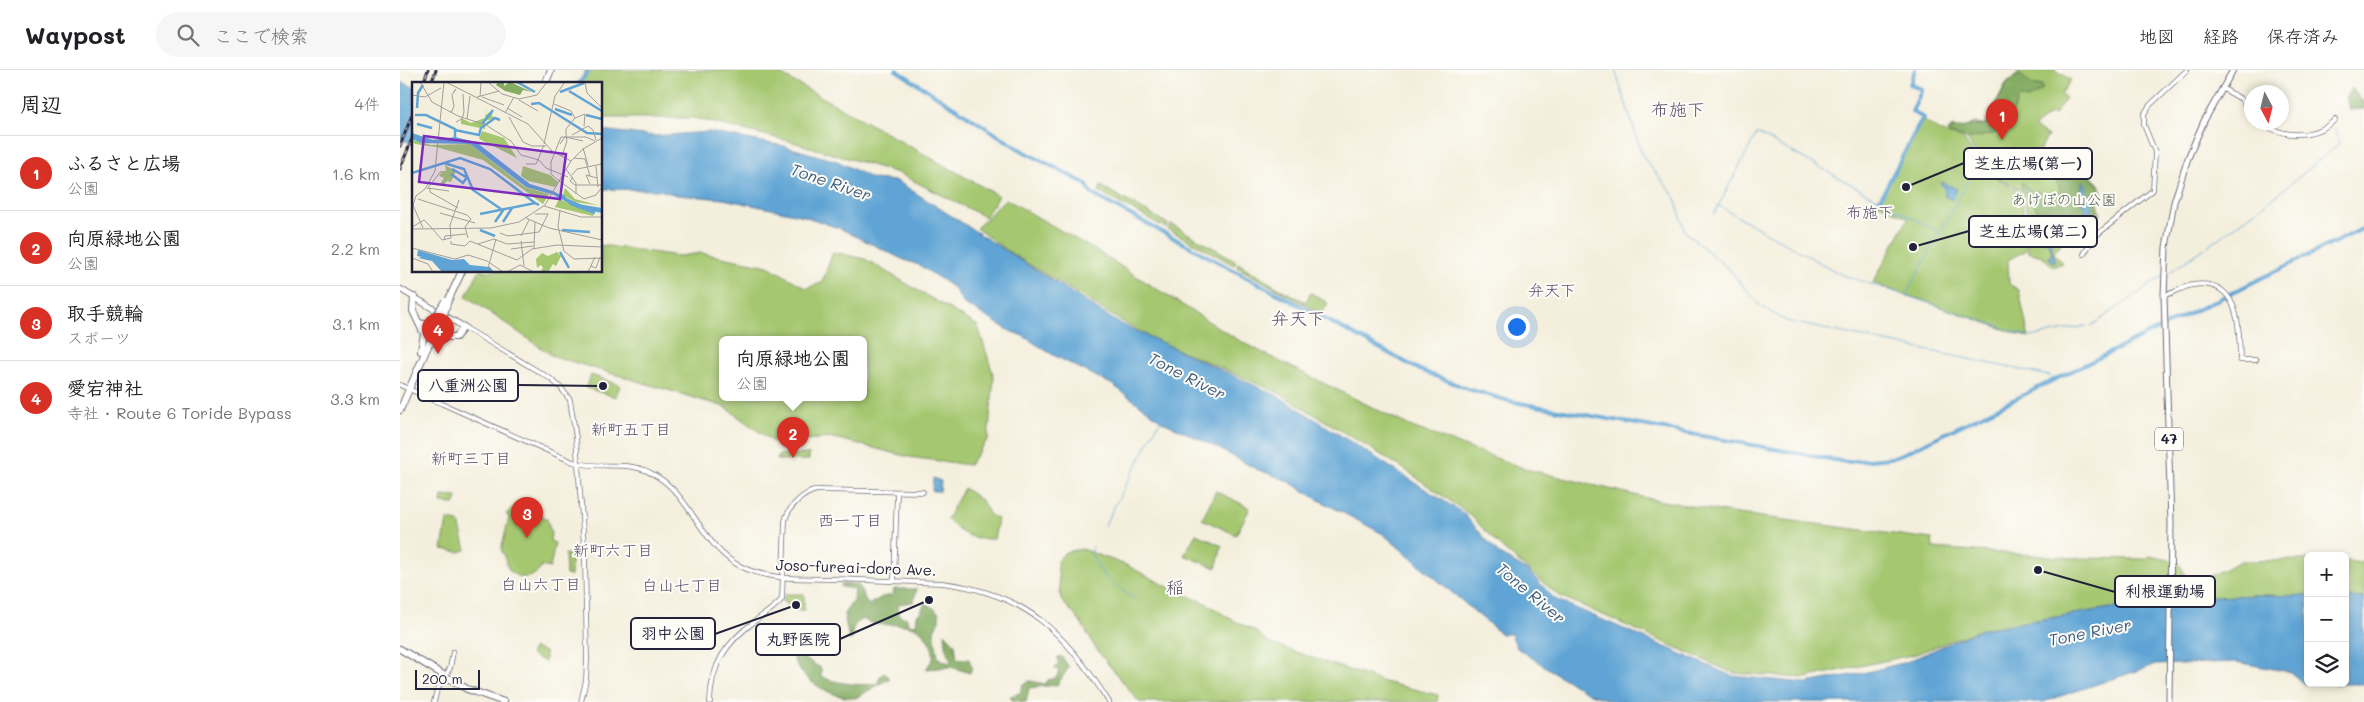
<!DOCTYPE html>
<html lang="ja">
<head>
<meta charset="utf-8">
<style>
  :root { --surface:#fff; --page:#f6f6f6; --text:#202124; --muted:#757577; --line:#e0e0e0; --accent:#d93025 }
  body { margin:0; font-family:Mali,"Klee One",sans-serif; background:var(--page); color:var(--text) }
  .controls { position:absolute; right:15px; bottom:15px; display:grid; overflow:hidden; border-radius:8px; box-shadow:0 2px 8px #0003 }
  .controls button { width:45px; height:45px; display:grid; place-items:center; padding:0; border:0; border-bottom:1px solid var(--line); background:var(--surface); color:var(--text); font:25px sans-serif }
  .compass { position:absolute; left:1844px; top:15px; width:45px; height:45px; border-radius:50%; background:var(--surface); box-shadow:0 2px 8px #0003; rotate:173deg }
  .scale { position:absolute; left:15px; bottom:12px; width:65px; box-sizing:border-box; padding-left:5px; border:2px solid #22223b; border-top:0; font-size:14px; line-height:18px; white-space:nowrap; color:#22223b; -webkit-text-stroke:4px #fdfcf7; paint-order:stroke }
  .you { position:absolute; left:1116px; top:256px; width:18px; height:18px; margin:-12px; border:4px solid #fff; border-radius:50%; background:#1a73e8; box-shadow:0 0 0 8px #1a73e833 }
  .badge { display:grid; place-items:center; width:32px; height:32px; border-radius:50%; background:var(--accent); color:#fff; font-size:16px; font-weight:700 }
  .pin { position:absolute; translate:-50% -41px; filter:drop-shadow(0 1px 2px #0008) }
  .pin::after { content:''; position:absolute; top:26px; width:18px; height:15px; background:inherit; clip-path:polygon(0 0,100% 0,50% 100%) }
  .popup { position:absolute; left:319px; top:266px; width:148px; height:65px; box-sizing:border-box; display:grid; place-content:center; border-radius:8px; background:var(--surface); filter:drop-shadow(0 1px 4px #0005); font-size:16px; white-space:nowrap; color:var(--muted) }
  .popup b { font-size:19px; color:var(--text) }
  .popup::after { content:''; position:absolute; left:50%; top:100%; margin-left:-10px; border:10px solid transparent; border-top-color:var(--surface) }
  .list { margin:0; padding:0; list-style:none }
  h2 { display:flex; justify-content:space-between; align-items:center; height:65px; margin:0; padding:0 20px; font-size:21px }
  h2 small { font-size:16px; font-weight:400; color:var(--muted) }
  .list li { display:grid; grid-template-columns:32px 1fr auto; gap:15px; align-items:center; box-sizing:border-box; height:75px; padding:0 20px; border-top:1px solid var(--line) }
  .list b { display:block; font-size:19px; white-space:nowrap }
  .list p { margin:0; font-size:16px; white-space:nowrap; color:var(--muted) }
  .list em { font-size:16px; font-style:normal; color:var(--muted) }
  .icon { flex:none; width:28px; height:28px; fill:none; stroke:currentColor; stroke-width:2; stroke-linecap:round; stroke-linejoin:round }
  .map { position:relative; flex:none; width:1964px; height:632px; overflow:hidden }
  header { display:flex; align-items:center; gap:30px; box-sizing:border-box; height:70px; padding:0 25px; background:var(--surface); border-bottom:1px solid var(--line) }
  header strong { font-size:24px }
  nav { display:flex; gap:28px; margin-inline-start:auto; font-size:18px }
  .search { width:350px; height:45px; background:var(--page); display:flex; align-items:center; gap:12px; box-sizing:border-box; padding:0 18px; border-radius:28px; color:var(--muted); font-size:19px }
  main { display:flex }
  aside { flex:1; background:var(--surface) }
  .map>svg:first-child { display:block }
  .green { fill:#a5c76f; stroke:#647455; fill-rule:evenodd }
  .forest { fill:#84ac62; stroke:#53674e }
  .water { fill:#5fa4d4; stroke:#406388 }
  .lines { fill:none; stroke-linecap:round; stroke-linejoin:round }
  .stream { stroke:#5fa4d4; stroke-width:1 }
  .river { stroke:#5fa4d4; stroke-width:4 }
  .secondary-casing { stroke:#6c6a74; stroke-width:5.5 }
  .primary-casing { stroke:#6c6a74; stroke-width:7 }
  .highway-casing { stroke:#6c6a74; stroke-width:8 }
  .secondary { stroke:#fff; stroke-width:4 }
  .primary { stroke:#fff; stroke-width:5 }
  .highway { stroke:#fff; stroke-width:6 }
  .rail-casing { stroke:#22223b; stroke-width:3 }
  .rail { stroke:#fdfcf7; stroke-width:1; stroke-dasharray:4; stroke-linecap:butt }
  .highway-bridge-casing { stroke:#6c6a74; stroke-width:8; stroke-linecap:butt }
  .highway-bridge { stroke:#fff; stroke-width:6 }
  .labels { text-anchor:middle; stroke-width:4; stroke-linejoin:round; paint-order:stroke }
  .shield { fill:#fdfcf7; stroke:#646373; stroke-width:1 }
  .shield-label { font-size:14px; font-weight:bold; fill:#22223b }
  .park-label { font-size:15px; fill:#505c4d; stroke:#fdfcf7 }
  .street-label { font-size:15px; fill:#22223b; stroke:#fdfcf7 }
  .water-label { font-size:16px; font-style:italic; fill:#3d5c80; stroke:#fdfcf7 }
  .neighbourhood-label { font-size:16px; fill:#5b4d6b; stroke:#fdfcf7 }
  .quarter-label { font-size:18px; fill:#5b4d6b; stroke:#fdfcf7 }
  .inset-river { fill:none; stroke:#5fa4d4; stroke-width:2.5 }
  .inset-road { fill:none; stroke:#a09d9c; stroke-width:1 }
  .view { fill:#7b2cbf; fill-opacity:0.15; stroke:#7b2cbf; stroke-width:2.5 }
  .inset-edge { fill:none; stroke:#22223b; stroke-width:2.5 }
  .leader { fill:none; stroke:#22223b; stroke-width:2 }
  .callout-dot { fill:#22223b; stroke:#fdfcf7; stroke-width:2 }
  .callout { fill:#fdfcf7; stroke:#22223b; stroke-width:2 }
  .callout-label { font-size:16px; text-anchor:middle; font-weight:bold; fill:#22223b }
</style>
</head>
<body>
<header>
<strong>Waypost</strong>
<div class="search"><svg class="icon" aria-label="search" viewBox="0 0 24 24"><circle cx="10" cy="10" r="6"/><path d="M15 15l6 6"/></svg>ここで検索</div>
<nav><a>地図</a><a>経路</a><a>保存済み</a></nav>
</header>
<main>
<aside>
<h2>周辺<small>4件</small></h2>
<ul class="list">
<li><span class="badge">1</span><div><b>ふるさと広場</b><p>公園</p></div><em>1.6 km</em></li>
<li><span class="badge">2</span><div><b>向原緑地公園</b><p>公園</p></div><em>2.2 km</em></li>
<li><span class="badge">3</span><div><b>取手競輪</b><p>スポーツ</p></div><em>3.1 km</em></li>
<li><span class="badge">4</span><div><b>愛宕神社</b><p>寺社 · Route 6 Toride Bypass</p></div><em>3.3 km</em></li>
</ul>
</aside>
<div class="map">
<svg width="1964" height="632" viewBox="0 0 1964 632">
  <rect width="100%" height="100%" fill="#fdfcf7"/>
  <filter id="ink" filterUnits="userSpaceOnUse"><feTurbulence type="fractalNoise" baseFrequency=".02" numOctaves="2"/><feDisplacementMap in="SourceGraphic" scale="10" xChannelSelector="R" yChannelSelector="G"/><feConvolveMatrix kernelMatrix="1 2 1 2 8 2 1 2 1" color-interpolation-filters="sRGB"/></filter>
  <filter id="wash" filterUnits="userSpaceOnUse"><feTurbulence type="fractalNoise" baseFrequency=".0096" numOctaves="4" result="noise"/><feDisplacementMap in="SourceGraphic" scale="20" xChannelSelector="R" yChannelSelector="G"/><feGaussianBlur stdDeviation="1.12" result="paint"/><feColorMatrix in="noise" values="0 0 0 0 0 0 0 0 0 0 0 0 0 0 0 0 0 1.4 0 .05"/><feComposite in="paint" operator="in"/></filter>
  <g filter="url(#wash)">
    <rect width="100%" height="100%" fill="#f4efdd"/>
    <g class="green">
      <path d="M186,0H373L599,126L585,147L498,103L389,71L294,48H201V14H178Z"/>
      <path d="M1616,0H1656L1671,10L1661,24L1666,28L1654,45L1651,44L1634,57L1648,66L1639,81L1635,79L1629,87L1625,86L1622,90L1618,89V94C1606,95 1596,96 1589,85L1577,87L1565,65L1548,63L1552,57L1559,60L1575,53L1584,56L1606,14L1619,3Z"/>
      <path d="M1523,50C1539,61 1543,64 1563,68L1582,98L1618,121L1622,129L1626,180L1608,190L1609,214L1619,220L1629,268L1473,213L1508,148L1478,133Z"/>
      <path d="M1663,83L1675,85L1690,100L1688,103L1700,115L1697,128L1701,144L1679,166L1670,161L1654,183L1662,193L1653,197L1642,186L1628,182C1627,167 1630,127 1617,118C1603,109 1590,105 1579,92L1583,87L1601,96L1641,95L1652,102L1659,94L1656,91Z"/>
      <path d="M701,116L768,154L766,158L699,122Z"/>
      <path d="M606,129L693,179L835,268L869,286L1012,357L1126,399L1251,429L1331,443L1532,469L1533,478L1676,488L1746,489L1750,486L1778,492L1787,507L1802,510L1841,491L1908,490V526L1855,525L1779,529L1717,537L1582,559L1516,584L1405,608L1333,603L1158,525L1103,479L1069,444L1001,397L879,323L756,270L721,251L609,182L576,158C584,152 601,131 606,129Z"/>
      <path d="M771,154L835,190L836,193L834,195L768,159Z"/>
      <path d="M201,175L279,186L301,183L368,196L406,218L422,213L433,182L465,189L578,256L594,307L588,369L569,395L509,387L434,368L373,372L325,337L153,286L66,226L79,201H201ZM323,269H463V327H323Z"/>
      <path d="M838,193L878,218L904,231L903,234L837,197Z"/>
      <path d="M911,223L928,233L922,244L904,234Z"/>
      <path d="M191,305L220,315L216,327L186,318Z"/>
      <path d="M409,384V390H377L379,385Z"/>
      <path d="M564,418L582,431L590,445L598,449L594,469C571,469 563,466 547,449Z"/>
      <path d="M816,421L850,438L836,465L802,449Z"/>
      <path d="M42,426L57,427L55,434L41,433Z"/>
      <path d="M117,433L138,434L136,441L147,449L151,464L150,471L155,473L150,498L140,496L142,497C134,509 117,512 108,498C105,492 106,486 101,480L109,448L106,444Z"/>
      <path d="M47,450L59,452L66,480L59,482L42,479Z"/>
      <path d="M796,464L822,476L816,498L784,485Z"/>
      <path d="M682,479L726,495L778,522L808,534L827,547L855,561L869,573L984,612L1038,625L1037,632H739L696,579L680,551L661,530L657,492L665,482Z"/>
      <path d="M165,484L171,485V506L166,505Z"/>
      <path d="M1945,491L1964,493V528L1945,527Z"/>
      <path d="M385,524H404V540H396L383,532Z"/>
      <path d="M134,578L145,582V592L130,584Z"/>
    </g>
    <g class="forest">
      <path d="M1621,5L1633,16L1642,15V20L1628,29L1618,28L1608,55L1593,64L1569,69L1549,64L1547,61C1552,58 1578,55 1585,55C1596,42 1602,9 1621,5Z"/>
      <path d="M1952,18L1960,29L1964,31V39L1949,40L1946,26Z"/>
      <path d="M1675,87L1689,95L1692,99L1690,104L1701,119V124L1696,131L1698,144C1692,153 1682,154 1673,159L1653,157L1640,151L1638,141L1621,118L1622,112L1632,121H1638L1649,132L1656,131L1660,120C1659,114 1654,110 1653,105C1652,96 1668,88 1675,87Z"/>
      <path d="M441,514H458L468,535L482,527L493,525L494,519H517L513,532L498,534L499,546L507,548L508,554L516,555L517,545L521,542L524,534L530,535L539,543V550L534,561L538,588L549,593L551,592L546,577L545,563L555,574L557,589H569L572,597L570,603L551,597L526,599L533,589C534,582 532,577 528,570C513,543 482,563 463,549C454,552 452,560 452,569H449L444,544L453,531L455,519L441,517Z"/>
      <path d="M394,579L403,582L405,589L421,598V606C431,613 466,617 478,613L480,606L484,603L490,608L456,628C431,629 394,607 392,581Z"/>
      <path d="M661,586L669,597L657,615L629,618L626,632L612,630L610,626L620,623L623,614L630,611L645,614L648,610L656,608L659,601L654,598L659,595L657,588Z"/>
    </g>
    <g class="water">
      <path d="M0,12L14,17V74L0,69Z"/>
      <path d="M201,60L253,66L309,62L384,76L437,91L473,109L497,111L717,252L880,327L1063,443L1098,483L1129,502L1155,529L1332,606L1406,613L1463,603L1506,592L1582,559L1717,537L1779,529L1855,525L1908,526V613H1945V527L1964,528V614H1904L1890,602L1836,592L1755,595L1643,632H1214L1190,624L1158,605L1117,578L1111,564H1101L983,464L917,429L886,410L856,399L816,377L763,352L713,315L653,285L623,266L610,261L563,233L554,218L519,195L504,190L441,159L404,146L323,129L277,125L259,120L201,119Z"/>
      <path d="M1682,110C1686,113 1686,115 1687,121C1690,132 1697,137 1685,146L1686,141L1682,133Z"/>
      <path d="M1541,112L1557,119L1553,130L1545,127V117L1541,115Z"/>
      <path d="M1641,158L1658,159L1666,163L1645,159L1640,161L1641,166L1648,165L1653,171L1651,174L1655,191L1653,193L1649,188L1652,181L1647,171H1643C1643,166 1637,164 1641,158Z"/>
      <path d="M533,408L541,411L540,421H532Z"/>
    </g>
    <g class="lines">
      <g class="stream">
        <path d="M1215,0L1243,87L1275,127L1285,162L1330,200L1360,236L1386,251L1650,306"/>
        <path d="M1601,61L1610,51"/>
        <path d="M1916,92L1939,74L1935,59"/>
        <path d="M1317,135L1440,204L1538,236"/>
        <path d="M1863,136L1915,94"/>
        <path d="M1314,144L1357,63L1540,163"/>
        <path d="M1808,176L1861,137"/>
        <path d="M1767,204L1805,178"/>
        <path d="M1506,225L1576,96"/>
        <path d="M1541,237L1604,258"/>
        <path d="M1691,256L1763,206"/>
        <path d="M1607,259L1629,267"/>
        <path d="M1631,267L1686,256"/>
        <path d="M1655,307L1658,308"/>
        <path d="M704,456L761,349"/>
        <path d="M693,477L691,484L703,505L736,531"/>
      </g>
      <g class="river">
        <path d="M496,0L621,80L686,114L691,123L699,128L1020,300L1068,319L1109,331L1446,392L1491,388L1507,382L1964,158"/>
        <path d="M1515,0L1510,15L1522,19L1512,42L1524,48"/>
        <path d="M178,14L190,0"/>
        <path d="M1479,131L1521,51"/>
      </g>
    </g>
  </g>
  <g filter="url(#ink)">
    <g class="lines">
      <g class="secondary-casing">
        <g id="secondary">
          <path d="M1822,18L1841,29L1852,44"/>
          <path d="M1859,52C1883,68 1913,69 1935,50"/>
          <path d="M1684,184L1694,167L1753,120L1755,82L1744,55V44L1750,35L1787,0"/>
          <path d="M1764,225C1774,224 1783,216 1793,215C1841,208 1839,259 1840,290H1856"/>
          <path d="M64,257L151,309L161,318L170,330L176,368L185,488L187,590L186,610L181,632"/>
          <path d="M0,315L173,392C198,400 227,390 251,403C292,423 300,477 342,497C371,511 404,508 436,509C471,510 507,512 542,513C626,523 666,563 709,632"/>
          <path d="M494,511L497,422"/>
          <path d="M34,632L37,620L50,598L53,582"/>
          <path d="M310,632C311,594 326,573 355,551C364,544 375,538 382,529L385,451C388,437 403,423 417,420L523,422"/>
        </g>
      </g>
      <g class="primary-casing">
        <g id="primary">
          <path d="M0,219L64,257"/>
          <path d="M1769,632L1771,453L1764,225L1766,177L1774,132L1788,88L1804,51L1833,0"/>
        </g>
      </g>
      <g class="highway-casing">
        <g id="highway">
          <path d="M145,14L151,0"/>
          <path d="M14,227L13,241L24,264L21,281"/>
          <path d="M47,233L62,201"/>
          <path d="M19,253L28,255L34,249"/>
          <path d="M31,273L39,267H56L64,257"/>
          <path d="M0,340L39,251"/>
          <path d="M0,579L67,619L104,632"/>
        </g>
      </g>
      <use href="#secondary" class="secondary"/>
      <use href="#primary" class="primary"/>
      <use href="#highway" class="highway"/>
      <g class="rail-casing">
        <g id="rail">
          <path d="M23,14L28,0"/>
          <path d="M31,14L36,0"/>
          <path d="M0,76L14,40"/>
          <path d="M0,99L14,64"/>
        </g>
      </g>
      <use href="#rail" class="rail"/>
      <g class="highway-bridge-casing">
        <g id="highway-bridge">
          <path d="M34,249L45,231"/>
          <path d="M42,252L47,233"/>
        </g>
      </g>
      <use href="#highway-bridge" class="highway-bridge"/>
    </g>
  </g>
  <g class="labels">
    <rect class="shield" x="1755" y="357.5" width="28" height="23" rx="4"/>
    <g class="shield-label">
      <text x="1769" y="374">47</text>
    </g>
    <g class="park-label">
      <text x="1664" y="135">あけぼの山公園</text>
    </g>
    <g class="street-label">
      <text transform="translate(456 498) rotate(2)" y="5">Joso-fureai-doro Ave.</text>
    </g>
    <g class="water-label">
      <text transform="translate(431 112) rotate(19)" y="6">Tone River</text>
      <text transform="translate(787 306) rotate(27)" y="6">Tone River</text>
      <text transform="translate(1131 523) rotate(40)" y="6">Tone River</text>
      <text transform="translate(1690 562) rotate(-11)" y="6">Tone River</text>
    </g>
    <g class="neighbourhood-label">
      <text x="1470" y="148">布施下</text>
      <text x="1152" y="226">弁天下</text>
      <text x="231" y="365">新町五丁目</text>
      <text x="71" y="394">新町三丁目</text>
      <text x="450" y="456">西一丁目</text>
      <text x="213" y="486">新町六丁目</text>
      <text x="141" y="520">白山六丁目</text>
      <text x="282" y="521">白山七丁目</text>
    </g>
    <g class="quarter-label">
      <text x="1278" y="46">布施下</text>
      <text x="898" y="255">弁天下</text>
      <text x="775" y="524">稲</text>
    </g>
  </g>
  <g transform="translate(12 12)">
    <rect width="190" height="190" fill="#f4efdd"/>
    <path d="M75,25L74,33L81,28L80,34L83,36L73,39V47L49,42V36L59,41L73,36ZM70,49L92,56L105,76L67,57ZM0,58L19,63L58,62L113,105L137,112L131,122L71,78L24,65L3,62ZM33,83L44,89L39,100L35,99L31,104L28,102L32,96L27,94L30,89H34ZM111,84L138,93L146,100L143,105L116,99L109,94ZM153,106L163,117L189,124L190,121V124L163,120L151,113ZM147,117L182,132L181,134L143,125ZM145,170L149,174L144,184L141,182L136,190H128L131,186L129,183L125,186L124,177L130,171L136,174Z" fill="#a5c76f"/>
    <path d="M86,0H92V4L98,0L120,10L111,8L108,13L93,9L84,3Z" fill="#84ac62"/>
    <path d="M0,51L21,58L43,55L64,60L118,102L141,109L166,122L190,126V131L165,126L142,113L114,105L58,62L9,61L0,57ZM6,168L40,178L52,177L58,183L78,185L82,190H30L20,179L6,176L10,175L5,174Z" fill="#5fa4d4"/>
    <path class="inset-river" d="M105,0L123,10M157,9L190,29M148,10L172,1M119,22L127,21L140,29M5,26L6,11L11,3M143,27L160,33M140,29L175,51L190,52M3,33H14L43,47V59M174,33L190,37M5,42L20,46M70,42L81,28M43,48L67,53L69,46L83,36L88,38M32,81L52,87L61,108L89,127M40,87L54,95M0,91L48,76L78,87L123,121M39,92L51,101L55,95M150,113L159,122L183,131M155,118L179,128M68,132L123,121L127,123M83,140L92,127M91,140L100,126M68,148L83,154M150,148L178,150M148,170L157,186"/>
    <path class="inset-road" d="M8,0L20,20L46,34L74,43L99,59L109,73L127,78L134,86L156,95M34,0L116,42L141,70M76,0L90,12L107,17L125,13L135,0M173,0L175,11L190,26M0,13L13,15L29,6M65,15L87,9M68,15L69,0M70,15L92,23M107,18L126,29M142,22L159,29L163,36L173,32L172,44M95,26L110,35M39,31L42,24L40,13L43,8L44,7L42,10M93,31L102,15M97,35L111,60L120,64H134M55,37L58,14M44,40L50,37L52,30L51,12M154,52V47L163,36M160,53L176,44L181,48L184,58M132,62L143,14L153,0M148,62L153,55L171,59M171,66L176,83M138,68L159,79M150,74L155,59L154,52M162,76L173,77L178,94M114,82H124L132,63M184,84L186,105M154,87L164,101V112M160,93L165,87L190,82M161,95L158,99L163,103H190M146,98L139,92V80L149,55H174L183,59M146,98L172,117L184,113L190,105M178,102L174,93L185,96M16,106L37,109M18,106V110L46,126M15,107L29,89M6,117L55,133L59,137L53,145L56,156M0,121L11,146M1,123L4,114L13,107L23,89L32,0M132,124L169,135H190M148,129L146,144L152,169L162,177L190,176M28,131L63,141M114,136L137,146L190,158M0,145L12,138L19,145M19,145L30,158L39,156M0,147L79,146L107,140L133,123L159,79L171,67L190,56M88,151L96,154L127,150L136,132H123M109,154L117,138M39,156L38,143L47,118M32,158L33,154L54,152M39,159V162L53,164L58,159L105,178L120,167L145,163L190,165M109,159L112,184M66,162L82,157L95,162L122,160M0,166L43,177L56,173L75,179L91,190M99,167L121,164M122,167L123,140M0,176L16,182L21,190M179,184L184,186L188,175M75,190L84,157M95,190L108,183L122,190M176,190L183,175"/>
    <path class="view" d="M12,54L154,72L148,117L7,100Z"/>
    <rect width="190" height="190" class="inset-edge"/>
  </g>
  <path class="leader" d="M1506 117L1564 93M1513 177L1569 161M203 316L118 315M1638 500L1715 522M396 535L315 564M529 530L440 569"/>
  <g class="callout-dot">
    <circle cx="1506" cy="117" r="5"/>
    <circle cx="1513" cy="177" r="5"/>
    <circle cx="203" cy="316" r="5"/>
    <circle cx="1638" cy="500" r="5"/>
    <circle cx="396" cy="535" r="5"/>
    <circle cx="529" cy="530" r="5"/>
  </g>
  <g class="callout">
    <rect x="1564" y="78" width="128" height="31" rx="5"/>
    <rect x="1569" y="146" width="128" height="31" rx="5"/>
    <rect x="18" y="300" width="100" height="31" rx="5"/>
    <rect x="1715" y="506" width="100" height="31" rx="5"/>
    <rect x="231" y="548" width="84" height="31" rx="5"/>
    <rect x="356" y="554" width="84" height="31" rx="5"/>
  </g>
  <g class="callout-label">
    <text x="1628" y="99">芝生広場(第一)</text>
    <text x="1633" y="167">芝生広場(第二)</text>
    <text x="68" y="321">八重洲公園</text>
    <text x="1765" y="527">利根運動場</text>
    <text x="273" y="569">羽中公園</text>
    <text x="398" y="575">丸野医院</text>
  </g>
</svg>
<div class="controls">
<button>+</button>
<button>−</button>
<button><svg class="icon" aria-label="layers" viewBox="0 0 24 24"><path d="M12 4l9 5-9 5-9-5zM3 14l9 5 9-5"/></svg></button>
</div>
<svg class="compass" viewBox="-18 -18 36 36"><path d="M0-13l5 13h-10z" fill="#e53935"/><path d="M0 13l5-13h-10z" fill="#757577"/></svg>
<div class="scale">200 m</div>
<div class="you"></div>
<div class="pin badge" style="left:1602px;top:70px">1</div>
<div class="pin badge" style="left:393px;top:388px">2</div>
<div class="popup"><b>向原緑地公園</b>公園</div>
<div class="pin badge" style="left:127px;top:468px">3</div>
<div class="pin badge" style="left:38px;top:284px">4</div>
</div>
</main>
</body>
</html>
